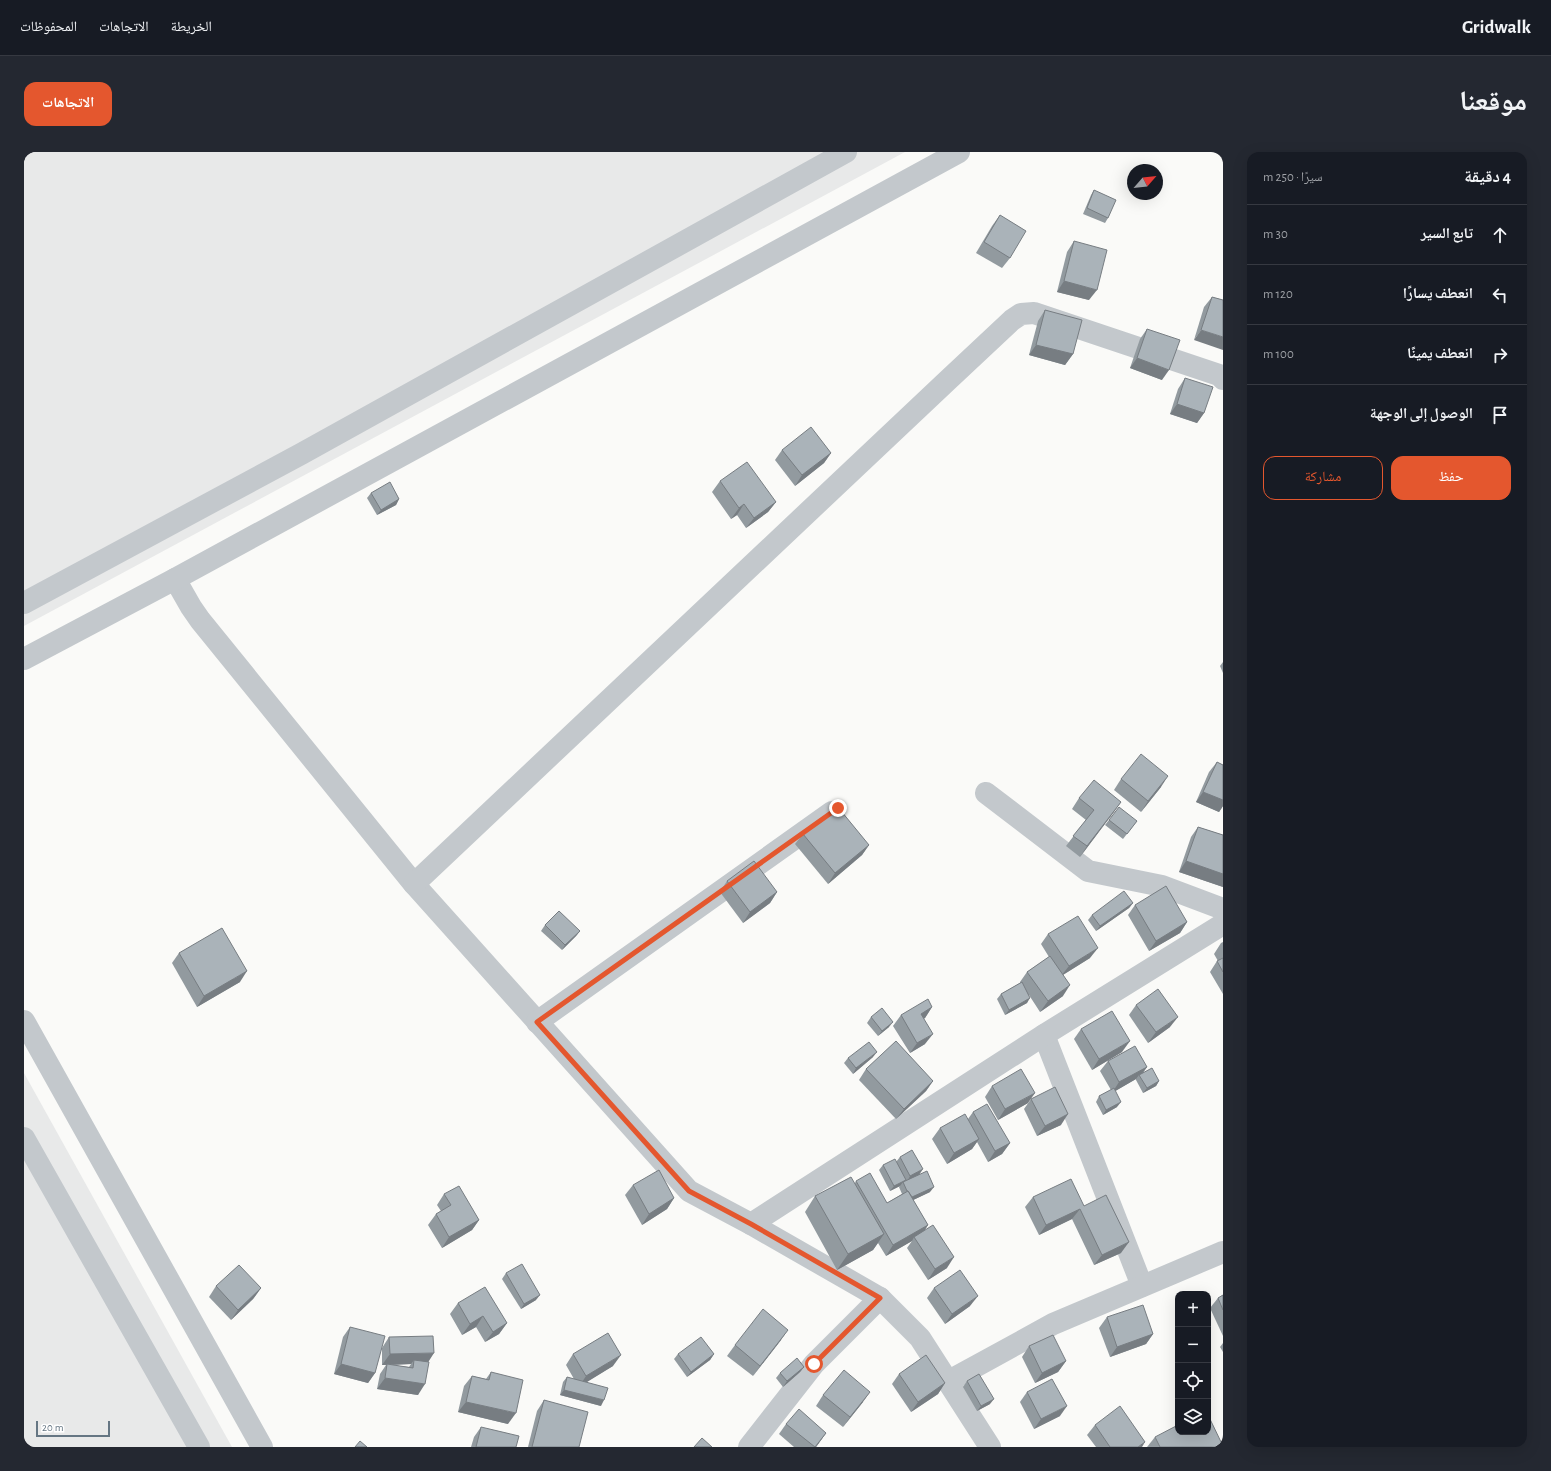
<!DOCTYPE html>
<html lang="ar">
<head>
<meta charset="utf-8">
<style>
  :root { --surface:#171b24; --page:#242831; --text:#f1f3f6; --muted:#9ea1a6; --line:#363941; --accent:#e4572e }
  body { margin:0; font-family:"Alegreya Sans","Noto Naskh Arabic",sans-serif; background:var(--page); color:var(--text); direction:rtl }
  .controls { position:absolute; right:12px; bottom:12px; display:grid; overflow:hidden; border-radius:8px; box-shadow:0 4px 16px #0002 }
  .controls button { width:36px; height:36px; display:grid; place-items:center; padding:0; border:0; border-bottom:1px solid var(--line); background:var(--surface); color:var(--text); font:20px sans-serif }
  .compass { position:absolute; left:1103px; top:12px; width:36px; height:36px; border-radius:50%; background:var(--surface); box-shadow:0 4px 16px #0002; rotate:62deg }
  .scale { position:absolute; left:12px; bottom:10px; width:74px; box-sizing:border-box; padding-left:4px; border:2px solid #657683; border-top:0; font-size:11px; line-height:14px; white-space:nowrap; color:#657683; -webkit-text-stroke:3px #fff; paint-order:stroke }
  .stop { position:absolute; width:12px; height:12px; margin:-9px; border:3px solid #e4572e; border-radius:50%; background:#fff }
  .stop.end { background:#e4572e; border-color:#fff; box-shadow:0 1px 4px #0008 }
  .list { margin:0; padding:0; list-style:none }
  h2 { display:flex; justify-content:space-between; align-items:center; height:52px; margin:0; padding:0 16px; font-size:17px }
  h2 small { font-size:13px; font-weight:400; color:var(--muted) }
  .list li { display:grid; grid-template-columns:26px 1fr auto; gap:12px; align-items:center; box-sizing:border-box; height:60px; padding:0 16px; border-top:1px solid var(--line) }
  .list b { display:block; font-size:15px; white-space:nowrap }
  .list em { font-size:13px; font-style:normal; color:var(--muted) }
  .actions { display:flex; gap:8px; padding:12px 16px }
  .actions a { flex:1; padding:9px 0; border:1px solid var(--accent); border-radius:12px; text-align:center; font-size:14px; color:var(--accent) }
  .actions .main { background:var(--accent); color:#fff }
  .icon { flex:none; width:22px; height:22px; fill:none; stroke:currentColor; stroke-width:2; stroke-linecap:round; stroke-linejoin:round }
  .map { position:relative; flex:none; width:1199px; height:1295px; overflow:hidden; direction:ltr; border-radius:12px }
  header { display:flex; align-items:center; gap:24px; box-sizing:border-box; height:56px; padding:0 20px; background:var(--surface); border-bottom:1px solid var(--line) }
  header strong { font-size:19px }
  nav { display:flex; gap:22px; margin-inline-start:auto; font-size:14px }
  .intro { display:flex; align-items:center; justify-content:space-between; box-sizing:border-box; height:96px; padding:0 24px }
  h1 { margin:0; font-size:28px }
  .button { padding:10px 18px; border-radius:12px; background:var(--accent); color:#fff; font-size:14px; font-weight:700 }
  main { display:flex; gap:24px; padding:0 24px }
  aside { flex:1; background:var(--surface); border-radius:12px; box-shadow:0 4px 16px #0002 }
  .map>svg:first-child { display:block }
  .built { fill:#e8e9e9 }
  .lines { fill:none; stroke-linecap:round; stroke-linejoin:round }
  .minor { stroke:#c3c8cc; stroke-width:22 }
  .wall { fill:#929a9f; fill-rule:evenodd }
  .shaded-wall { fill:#777d82 }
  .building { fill:#aab3b9; stroke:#777d82 }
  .route { stroke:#e4572e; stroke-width:5 }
</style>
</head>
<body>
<header>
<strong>Gridwalk</strong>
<nav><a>الخريطة</a><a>الاتجاهات</a><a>المحفوظات</a></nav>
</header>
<div class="intro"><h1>موقعنا</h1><a class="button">الاتجاهات</a></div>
<main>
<aside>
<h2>4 دقيقة<small>سيرًا · 250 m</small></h2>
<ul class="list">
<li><svg class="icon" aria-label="ahead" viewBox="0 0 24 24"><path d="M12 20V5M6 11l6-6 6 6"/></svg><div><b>تابع السير</b></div><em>30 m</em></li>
<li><svg class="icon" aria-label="left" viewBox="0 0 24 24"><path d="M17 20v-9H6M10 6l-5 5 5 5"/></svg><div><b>انعطف يسارًا</b></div><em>120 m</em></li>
<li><svg class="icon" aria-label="right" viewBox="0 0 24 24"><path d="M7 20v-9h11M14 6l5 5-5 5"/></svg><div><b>انعطف يمينًا</b></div><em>100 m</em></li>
<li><svg class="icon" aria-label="arrive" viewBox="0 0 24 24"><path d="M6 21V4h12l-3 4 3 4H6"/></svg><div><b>الوصول إلى الوجهة</b></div></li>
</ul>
<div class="actions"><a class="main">حفظ</a><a>مشاركة</a></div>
</aside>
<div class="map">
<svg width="1199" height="1295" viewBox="0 0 1199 1295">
  <rect width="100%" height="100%" fill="#fafaf8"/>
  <g class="built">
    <path d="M0,0H881L0,474Z"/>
    <path d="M0,921L208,1295H0Z"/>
  </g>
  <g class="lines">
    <g class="minor">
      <path d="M151,427L167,455L176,468L390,732L665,1039L727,1072L856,1146L896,1186L966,1295"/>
      <path d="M0,451L277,302L822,0"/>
      <path d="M0,507L151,427L935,0"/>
      <path d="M962,641L1064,719L1138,734L1199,757"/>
      <path d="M390,732L924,228L988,168L997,162L1010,161L1195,223L1199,227"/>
      <path d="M0,869L238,1295"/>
      <path d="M513,870L808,660"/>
      <path d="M1020,883L1118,1134"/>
      <path d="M0,986L175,1295"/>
      <path d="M727,1072L1020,883L1199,772"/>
      <path d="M925,1229L1029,1172L1199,1100"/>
      <path d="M725,1295L790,1212L856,1146"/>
    </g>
  </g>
  <g class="wall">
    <path d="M1070,38L1084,66L1081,71L1059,62L1067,43Z"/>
    <path d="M976,63L986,106L978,116L952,101L968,74Z"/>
    <path d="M1050,89L1065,148L1033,140L1043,100Z"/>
    <path d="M1188,145L1199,148L1170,188L1180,155Z"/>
    <path d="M1021,158L1049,202L1041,213L1005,203L1014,169Z"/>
    <path d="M1123,177L1138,228L1106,216L1116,187Z"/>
    <path d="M1161,226L1180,261L1173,271L1146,262L1154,237Z"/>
    <path d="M758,298L807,301L800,311L771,334L751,308Z"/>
    <path d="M696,329L752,350L744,360L722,376L713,363L707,367L688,340Z"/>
    <path d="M347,341L375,347L372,353L353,363L343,346Z"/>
    <path d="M1199,510V521L1196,514Z"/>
    <path d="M1193,610L1199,613V654L1195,660L1172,650L1185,620Z"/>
    <path d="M1097,627L1137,635L1117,660L1090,638Z"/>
    <path d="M1055,646L1097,650L1056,705L1042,694L1062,668L1048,657Z"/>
    <path d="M1085,668L1113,669L1099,687L1081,673Z"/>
    <path d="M1174,675L1199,683V735L1155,720L1167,685Z"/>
    <path d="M779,682L845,693L838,703L804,732L771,692Z"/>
    <path d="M703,729L753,740L746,751L719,771L696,740Z"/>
    <path d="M1109,751L1105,756L1072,779L1064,768L1068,763Z"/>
    <path d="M1111,753L1163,770L1156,781L1125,799L1104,763Z"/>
    <path d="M521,773L556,779L552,784L538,798L517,779Z"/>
    <path d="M1024,782L1066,806L1039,823V844L1016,860L1005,843L1003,851L981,863L973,847L977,842L996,831V830L1003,820L1025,805L1017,792Z"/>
    <path d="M1199,790V842L1186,820L1193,809H1194L1190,802L1197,791Z"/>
    <path d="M155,801L216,830L173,855L148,811Z"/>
    <path d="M1112,853L1146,875L1124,891L1105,863Z"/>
    <path d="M908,855L901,866L899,867L901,892L886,901L869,874L877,863Z"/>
    <path d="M847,865L865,875L854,884L843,871Z"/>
    <path d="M1057,877L1098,900L1068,918L1050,887Z"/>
    <path d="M849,905L829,922L820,911L824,906Z"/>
    <path d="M1084,909L1123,915L1119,921L1135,929L1132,934L1119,941L1112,928V927L1091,939L1093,955L1079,963L1072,950L1075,944L1087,938L1076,919Z"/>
    <path d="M842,917L909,929L902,939L872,967L835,928Z"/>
    <path d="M968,934L1004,951L974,968L961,945Z"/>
    <path d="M1007,947L1037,973L1013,984L1000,957Z"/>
    <path d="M949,960L986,991L978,1002L964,1010L953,990L948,997L923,1012L908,987L916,976L944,967Z"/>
    <path d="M876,1005L895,1022L906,1040L889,1048L904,1073L900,1079L923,1116L904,1128L883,1096L888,1089L862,1104L854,1091L849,1098L813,1118L781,1060L791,1044L831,1031L832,1029L863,1051L878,1042L875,1035L876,1034L866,1039L855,1018L859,1013L872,1010Z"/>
    <path d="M609,1033L650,1046L643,1057L618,1073L601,1043Z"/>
    <path d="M420,1042L455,1068L448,1078L418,1096L404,1073L412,1062L417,1059L413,1053Z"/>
    <path d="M1009,1045L1060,1054L1097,1101L1070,1113L1048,1067L1015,1083L1001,1055Z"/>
    <path d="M482,1121L512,1148L497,1157L478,1127Z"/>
    <path d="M192,1134L237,1136L229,1147L207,1168L185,1145Z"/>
    <path d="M910,1136L946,1154L921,1172L903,1146Z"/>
    <path d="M1199,1143V1184L1186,1156L1194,1146Z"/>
    <path d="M434,1151L483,1171L475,1182L461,1190L452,1175L438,1183L426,1162Z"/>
    <path d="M1083,1165L1129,1182L1122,1192L1086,1205L1075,1176Z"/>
    <path d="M326,1175L351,1221L344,1231L310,1222L319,1185Z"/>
    <path d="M365,1185L404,1210L394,1243L353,1237L356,1222L362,1213H358V1196ZM387,1212L385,1215L368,1213Z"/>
    <path d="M757,1188L729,1224L703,1204L711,1193Z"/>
    <path d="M1199,1191V1200L1196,1195Z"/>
    <path d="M1005,1194L1042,1209L1034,1220L1011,1231L998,1205Z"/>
    <path d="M549,1202L589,1214L562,1230L577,1254L536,1243L539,1230L543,1225L550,1227L542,1213Z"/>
    <path d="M654,1202H690L686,1208L663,1225L650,1207Z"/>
    <path d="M780,1215L776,1220L759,1235L752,1226L756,1221Z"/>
    <path d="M467,1220L484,1272L434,1260L440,1234L448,1224L462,1227Z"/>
    <path d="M875,1222L921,1231L914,1242L887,1260L868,1232Z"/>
    <path d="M943,1229L966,1252L953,1259L939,1235Z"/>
    <path d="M1003,1240L1036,1264L1010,1277L996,1250Z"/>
    <path d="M799,1243L839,1250L819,1275L792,1254Z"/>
    <path d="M520,1248L555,1295H504L513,1259Z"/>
    <path d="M762,1272L802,1281L792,1295H770L755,1282Z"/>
    <path d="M1071,1273L1118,1295H1072L1063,1283Z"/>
    <path d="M457,1275L492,1295H447L450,1285Z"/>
    <path d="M1131,1285L1196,1295H1123Z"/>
  </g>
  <g class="shaded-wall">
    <path d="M1040,129L1073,138L1065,148L1033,140Z"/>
    <path d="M1177,178L1199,185V198L1170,188Z"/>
    <path d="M1012,193L1049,202L1041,213L1005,203Z"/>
    <path d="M1113,206L1145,218L1138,228L1106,216Z"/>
    <path d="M1153,252L1180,261L1173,271L1146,262Z"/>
    <path d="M807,301L800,311L771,334L778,323Z"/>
    <path d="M375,347L372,353L353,363L357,358Z"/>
    <path d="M752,350L744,360L722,376L730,366Z"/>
    <path d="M720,352L713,363L707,367L715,356Z"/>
    <path d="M1144,624L1137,635L1117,660L1124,649Z"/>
    <path d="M1179,640L1199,648V654L1195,660L1172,650Z"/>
    <path d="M1097,650L1090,660L1056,705L1063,694Z"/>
    <path d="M845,693L838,703L804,732L811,721Z"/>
    <path d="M1162,709L1199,722V735L1155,720Z"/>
    <path d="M753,740L746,751L719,771L726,760Z"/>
    <path d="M1109,751L1105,756L1072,779L1076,774Z"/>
    <path d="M1163,770L1156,781L1125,799L1132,789Z"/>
    <path d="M556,779L552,784L538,798L541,793Z"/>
    <path d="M1074,796L1066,806L1037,824L1045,814Z"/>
    <path d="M223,819L216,830L173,855L180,844Z"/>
    <path d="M1046,833L1039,844L1016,860L1024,849Z"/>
    <path d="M1006,846L1003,851L981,863L985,858Z"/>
    <path d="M908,855L901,866L889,873L897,862Z"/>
    <path d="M1154,865L1146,875L1124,891L1132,880Z"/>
    <path d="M869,870L865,875L854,884L858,879Z"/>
    <path d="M909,882L901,892L886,901L893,891Z"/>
    <path d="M1106,889L1098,900L1068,918L1075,907Z"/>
    <path d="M853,900L849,905L829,922L832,916Z"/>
    <path d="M1123,915L1116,924L1115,923L1112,927L1088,941L1095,930Z"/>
    <path d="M909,929L902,939L872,967L880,957Z"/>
    <path d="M1135,929L1132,934L1119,941L1123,936Z"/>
    <path d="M1011,941L1004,951L974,968L981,957Z"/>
    <path d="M1097,950L1093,955L1079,963L1082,958Z"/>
    <path d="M1044,962L1037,973L1013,984L1021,974Z"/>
    <path d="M955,987L948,997L923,1012L930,1001Z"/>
    <path d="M986,991L978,1002L964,1010L971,999Z"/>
    <path d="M899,1017L895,1023L883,1030L886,1024Z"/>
    <path d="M882,1028L879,1031V1030L876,1034L866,1039L870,1034Z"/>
    <path d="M910,1035L906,1040L883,1051L886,1046Z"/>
    <path d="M650,1046L643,1057L618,1073L625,1062Z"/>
    <path d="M1056,1057L1048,1067L1015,1083L1022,1073Z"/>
    <path d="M455,1068L448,1078L418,1096L425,1085Z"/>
    <path d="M904,1073L897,1084L890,1085L888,1089L862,1104L869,1093Z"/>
    <path d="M860,1082L849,1098L813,1118L824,1102Z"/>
    <path d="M1105,1090L1097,1101L1070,1113L1078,1103Z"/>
    <path d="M930,1105L923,1116L904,1128L911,1117Z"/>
    <path d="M237,1136L229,1147L207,1168L214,1158Z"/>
    <path d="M516,1143L512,1148L497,1157L500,1152Z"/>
    <path d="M954,1144L946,1154L921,1172L928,1162Z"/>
    <path d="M459,1164L452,1175L438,1183L446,1172Z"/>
    <path d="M483,1171L475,1182L461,1190L469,1180Z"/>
    <path d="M764,1178L757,1188L729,1224L736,1214Z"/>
    <path d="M1129,1182L1122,1192L1086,1205L1093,1195Z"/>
    <path d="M410,1201L403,1212L390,1208L387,1212L358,1213L366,1202Z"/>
    <path d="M690,1202L686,1208L663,1225L667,1220Z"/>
    <path d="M597,1203L589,1214L555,1235L562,1224Z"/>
    <path d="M1042,1209L1034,1220L1011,1231L1018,1221Z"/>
    <path d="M317,1212L351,1221L344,1231L310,1222Z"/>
    <path d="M780,1215L776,1220L759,1235L763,1229Z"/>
    <path d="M361,1226L401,1232L394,1243L353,1237Z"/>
    <path d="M921,1231L914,1242L887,1260L894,1250Z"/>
    <path d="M540,1238L580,1248L577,1254L536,1243Z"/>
    <path d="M846,1240L839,1250L819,1275L826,1265Z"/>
    <path d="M970,1247L966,1252L953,1259L957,1254Z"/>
    <path d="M442,1250L492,1261L484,1272L434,1260Z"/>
    <path d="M1043,1254L1036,1264L1010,1277L1017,1267Z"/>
    <path d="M802,1281L795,1291L792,1295H791Z"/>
    <path d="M1121,1290L1118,1295H1114Z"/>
  </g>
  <g class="building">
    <path d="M1070,38L1092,48L1084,66L1063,56Z"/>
    <path d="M976,63L1002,79L986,106L960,90Z"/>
    <path d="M1050,89L1083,98L1073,138L1040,129Z"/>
    <path d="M1188,145L1199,148V185L1177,178Z"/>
    <path d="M1021,158L1058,168L1049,202L1012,193Z"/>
    <path d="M1123,177L1156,188L1145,218L1113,206Z"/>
    <path d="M1161,226L1189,235L1180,261L1153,252Z"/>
    <path d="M787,275L807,301L778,323L758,298Z"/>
    <path d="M723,310L752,350L730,366L720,352L715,356L696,329Z"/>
    <path d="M366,330L375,347L357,358L347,341Z"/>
    <path d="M1117,602L1144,624L1124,649L1097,627Z"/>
    <path d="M1193,610L1199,613V648L1179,640Z"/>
    <path d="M1070,628L1097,650L1063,694L1049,684L1070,658L1055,646Z"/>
    <path d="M813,654L845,693L811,721L779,682Z"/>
    <path d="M1095,655L1113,669L1103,682L1085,668Z"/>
    <path d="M1174,675L1199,683V722L1162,709Z"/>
    <path d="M730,709L753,740L726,760L703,729Z"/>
    <path d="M1142,734L1163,770L1132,789L1111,753Z"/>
    <path d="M1100,739L1109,751L1076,774L1068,763Z"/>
    <path d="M535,759L556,779L541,793L521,773Z"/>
    <path d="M1054,764L1074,796L1045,814L1024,782Z"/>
    <path d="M198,776L223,819L180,844L155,801Z"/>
    <path d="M1026,804L1046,833L1024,849L1003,820Z"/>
    <path d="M1199,806V820L1193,809Z"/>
    <path d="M998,830L1006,846L985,858L977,842Z"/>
    <path d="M1134,837L1154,865L1132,880L1112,853Z"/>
    <path d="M904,847L908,855L897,862L909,882L893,891L877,863Z"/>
    <path d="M858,856L869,870L858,879L847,865Z"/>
    <path d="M1088,859L1106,889L1075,907L1057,877Z"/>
    <path d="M872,889L909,929L880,957L842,917Z"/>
    <path d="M845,890L853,900L832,916L824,906Z"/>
    <path d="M1111,894L1123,915L1095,930L1084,909Z"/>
    <path d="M1128,916L1135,929L1123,936L1115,923Z"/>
    <path d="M997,917L1011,941L981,957L968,934Z"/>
    <path d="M1031,935L1044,962L1021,974L1007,947Z"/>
    <path d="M1090,936L1097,950L1082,958L1075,944Z"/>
    <path d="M963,952L986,991L971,999L949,960Z"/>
    <path d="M941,962L955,987L930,1001L916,976Z"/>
    <path d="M888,998L899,1017L886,1024L876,1005Z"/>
    <path d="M871,1007L882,1028L870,1034L859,1013Z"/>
    <path d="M635,1018L650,1046L625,1062L609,1033Z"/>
    <path d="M903,1019L910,1035L888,1045L884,1039H883L879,1030Z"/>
    <path d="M846,1021L863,1051L884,1039L904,1073L869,1093L832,1029Z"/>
    <path d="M827,1025L860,1082L824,1102L791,1044Z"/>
    <path d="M1047,1027L1060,1054L1082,1043L1105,1090L1078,1103L1056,1057L1022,1073L1009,1045Z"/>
    <path d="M435,1034L455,1068L425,1085L412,1062L427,1053L420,1042Z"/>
    <path d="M909,1073L930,1105L911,1117L890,1085Z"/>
    <path d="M498,1112L516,1143L500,1152L482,1121Z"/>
    <path d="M215,1113L237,1136L214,1158L192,1134Z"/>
    <path d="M936,1118L954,1144L928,1162L910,1136Z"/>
    <path d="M461,1135L483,1171L469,1180L459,1164L446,1172L434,1151Z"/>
    <path d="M1199,1143V1158L1194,1146Z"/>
    <path d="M1119,1153L1129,1182L1093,1195L1083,1165Z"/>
    <path d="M739,1157L764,1178L736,1214L711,1193Z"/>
    <path d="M326,1175L361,1184L351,1221L317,1212Z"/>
    <path d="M584,1181L597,1203L562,1224L549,1202Z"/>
    <path d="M1029,1183L1042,1209L1018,1221L1005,1194Z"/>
    <path d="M409,1184L410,1201L366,1202L365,1185Z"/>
    <path d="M677,1185L690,1202L667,1220L654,1202Z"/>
    <path d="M902,1203L921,1231L894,1250L875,1222Z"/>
    <path d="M773,1206L780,1215L763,1229L756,1221Z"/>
    <path d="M390,1208L405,1210L401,1232L361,1226L363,1212L389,1216Z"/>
    <path d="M820,1218L846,1240L826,1265L799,1243Z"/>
    <path d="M467,1220L499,1228L492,1261L442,1250L448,1224L465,1228Z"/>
    <path d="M955,1222L970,1247L957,1254L943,1229Z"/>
    <path d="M543,1225L584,1236L580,1248L540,1238Z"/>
    <path d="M1028,1227L1043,1254L1017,1267L1003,1240Z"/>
    <path d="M520,1248L564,1260L555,1295H508Z"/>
    <path d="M1096,1254L1121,1290L1114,1295H1086L1071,1273Z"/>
    <path d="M775,1257L802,1281L791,1295L762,1272Z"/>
    <path d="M1184,1263L1198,1292L1192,1295H1136L1131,1285L1154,1273V1280H1184Z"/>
    <path d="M457,1275L495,1284L492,1295H452Z"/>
    <path d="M678,1286L688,1295H670Z"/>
    <path d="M336,1289L343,1295H331Z"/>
  </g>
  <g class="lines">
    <path class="route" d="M790,1212L856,1146L727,1072L665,1039L513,870L814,656"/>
  </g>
</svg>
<div class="controls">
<button>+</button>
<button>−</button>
<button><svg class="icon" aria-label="locate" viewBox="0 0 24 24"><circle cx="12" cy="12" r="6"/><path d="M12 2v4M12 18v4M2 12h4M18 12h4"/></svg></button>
<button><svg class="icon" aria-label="layers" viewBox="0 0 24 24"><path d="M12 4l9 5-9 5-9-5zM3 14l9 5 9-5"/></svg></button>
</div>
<svg class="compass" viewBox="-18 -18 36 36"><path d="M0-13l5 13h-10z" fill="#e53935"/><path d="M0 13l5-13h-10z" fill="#9ea1a6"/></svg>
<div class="scale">20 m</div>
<div class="stop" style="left:790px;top:1212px"></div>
<div class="stop end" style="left:814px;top:656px"></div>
</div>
</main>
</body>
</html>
